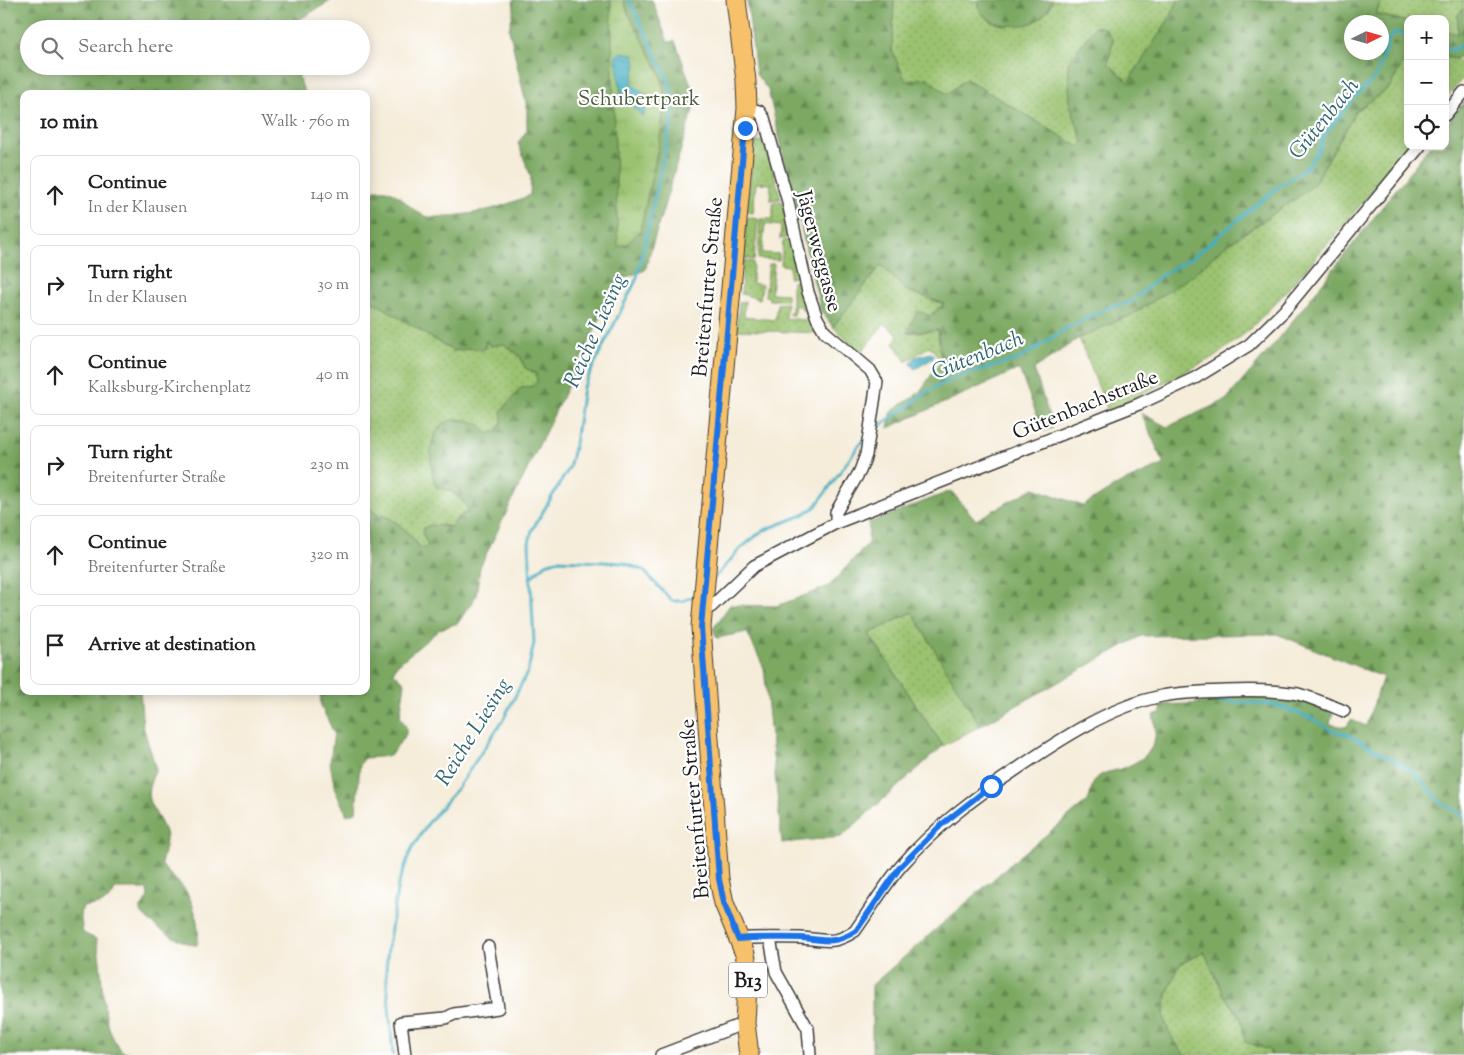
<!DOCTYPE html>
<html lang="en">
<head>
<meta charset="utf-8">
<style>
  :root { --surface:#fff; --page:#f6f6f6; --text:#202124; --muted:#757577; --line:#e0e0e0 }
  body { margin:0; font-family:"Sorts Mill Goudy",serif; background:var(--page); color:var(--text) }
  .controls { position:absolute; right:15px; top:15px; display:grid; overflow:hidden; border-radius:10px; box-shadow:0 2px 12px #0003 }
  .controls button { width:45px; height:45px; display:grid; place-items:center; padding:0; border:0; border-bottom:1px solid var(--line); background:var(--surface); color:var(--text); font:25px sans-serif }
  .compass { position:absolute; left:1344px; top:15px; width:45px; height:45px; border-radius:50%; background:var(--surface); box-shadow:0 2px 12px #0003; rotate:85deg }
  .stop { position:absolute; width:15px; height:15px; margin:-11px; border:4px solid #1a73e8; border-radius:50%; background:#fff }
  .stop.end { background:#1a73e8; border-color:#fff; box-shadow:0 1px 5px #0008 }
  .list { margin:0; padding:0; list-style:none }
  h2 { display:flex; justify-content:space-between; align-items:center; height:65px; margin:0; padding:0 20px; font-size:21px }
  h2 small { font-size:16px; font-weight:400; color:var(--muted) }
  .list li { display:grid; grid-template-columns:32px 1fr auto; gap:15px; align-items:center; box-sizing:border-box; height:80px; margin:0 10px 10px; padding:0 10px; border:1px solid var(--line); border-radius:10px }
  .list b { display:block; font-size:19px; white-space:nowrap }
  .list p { margin:0; font-size:16px; white-space:nowrap; color:var(--muted) }
  .list em { font-size:16px; font-style:normal; color:var(--muted) }
  .icon { flex:none; width:28px; height:28px; fill:none; stroke:currentColor; stroke-width:2; stroke-linecap:round; stroke-linejoin:round }
  .map { position:relative; flex:none; width:1464px; height:1055px; overflow:hidden }
  .search { position:absolute; background:var(--surface); box-shadow:0 2px 12px #0003; left:20px; top:20px; width:350px; height:55px; display:flex; align-items:center; gap:12px; box-sizing:border-box; padding:0 18px; border-radius:28px; color:var(--muted); font-size:19px }
  .panel { position:absolute; background:var(--surface); box-shadow:0 2px 12px #0003; left:20px; top:90px; width:350px; height:605px; border-radius:10px }
  .map>svg:first-child { display:block }
  .grass { fill:url(#grass-dots); stroke:#5b6f46 }
  .forest { fill:url(#forest-firs); stroke:#4c623f; fill-rule:evenodd }
  .park { fill:url(#park-tufts); stroke:#5b6f46 }
  .water { fill:url(#water-ripples); stroke:#30656f }
  .lines { fill:none; stroke-linecap:round; stroke-linejoin:round }
  .stream { stroke:#43aec2; stroke-width:3 }
  .street-casing { stroke:#3d3b38; stroke-width:14 }
  .primary-casing { stroke:#3d3b38; stroke-width:21 }
  .street { stroke:#fff; stroke-width:11 }
  .primary { stroke:#f6c16b; stroke-width:19 }
  .route { stroke:#1a73e8; stroke-width:6 }
  .labels { text-anchor:middle; stroke-width:4.5; stroke-linejoin:round; paint-order:stroke }
  .shield { fill:#fff; stroke:#606060; stroke-width:1 }
  .shield-label { font-size:20px; font-weight:bold; fill:#1c1c1c }
  .park-label { font-size:21px; fill:#4e5e3d; stroke:#fff }
  .street-label { font-size:21px; fill:#1c1c1c; stroke:#fff }
  .water-label { font-size:22px; font-style:italic; fill:#30656f; stroke:#fff }
</style>
</head>
<body>
<div class="map">
<svg width="1464" height="1055" viewBox="0 0 1464 1055">
  <defs>
    <pattern id="grass-dots" width="8" height="8" patternUnits="userSpaceOnUse" patternTransform="scale(1.25)"><rect width="8" height="8" fill="#9ac26f"/><path d="M2 2h.1M6 6h.1" fill="none" stroke="#84a660" stroke-width="1.8" stroke-linecap="round"/></pattern>
    <pattern id="forest-firs" width="22" height="20" patternUnits="userSpaceOnUse" patternTransform="scale(1.25)"><rect width="22" height="20" fill="#7ba862"/><path d="M5 1l3.5 6h-7zM16 11l3.5 6h-7z" fill="#648850"/></pattern>
    <pattern id="park-tufts" width="24" height="20" patternUnits="userSpaceOnUse" patternTransform="scale(1.25)"><rect width="24" height="20" fill="#9ac26f"/><path d="M3 7l-1-3M5 7V3M7 7l1-3M15 17l-1-3M17 17v-4M19 17l1-3" fill="none" stroke="#84a660"/></pattern>
    <pattern id="water-ripples" width="26" height="14" patternUnits="userSpaceOnUse" patternTransform="scale(1.25)"><rect width="26" height="14" fill="#43aec2"/><path d="M2 4q2-2 4 0t4 0M15 11q2-2 4 0t4 0" fill="none" stroke="#378d9d"/></pattern>
  </defs>
  <rect width="100%" height="100%" fill="#fff"/>
  <filter id="ink" filterUnits="userSpaceOnUse"><feTurbulence type="fractalNoise" baseFrequency=".02" numOctaves="2"/><feDisplacementMap in="SourceGraphic" scale="10" xChannelSelector="R" yChannelSelector="G"/><feConvolveMatrix kernelMatrix="1 2 1 2 8 2 1 2 1" color-interpolation-filters="sRGB"/></filter>
  <filter id="wash" filterUnits="userSpaceOnUse"><feTurbulence type="fractalNoise" baseFrequency=".0096" numOctaves="4" result="noise"/><feDisplacementMap in="SourceGraphic" scale="20" xChannelSelector="R" yChannelSelector="G"/><feGaussianBlur stdDeviation="1.12" result="paint"/><feColorMatrix in="noise" values="0 0 0 0 0 0 0 0 0 0 0 0 0 0 0 0 0 1.4 0 .05"/><feComposite in="paint" operator="in"/></filter>
  <g filter="url(#wash)">
    <rect width="100%" height="100%" fill="#f5ecd9"/>
    <g class="grass">
      <path d="M894,0H978C979,3 979,9 981,11C993,34 1033,26 1048,11C1050,8 1051,3 1052,0H1178L1171,16L1128,82L1108,63L1113,40L1070,104L1083,143L1079,147L966,79L947,94L927,78L906,82L892,51Z"/>
      <path d="M1382,0H1464V9L1458,14V34L1445,31V19H1408V22L1376,14Z"/>
      <path d="M1408,54V146L1344,225L1281,297L1248,331L1216,356L1108,411L1079,338L1133,314L1193,275L1224,247L1305,192L1314,184L1356,111L1389,88Z"/>
      <path d="M1445,57L1456,59L1464,66V77L1445,99Z"/>
      <path d="M765,141L781,199L770,200L771,184L756,183L753,213L747,212L753,143Z"/>
      <path d="M782,201L790,237L780,239L781,226L765,224L762,253L779,254V260L758,259L760,219H773V203Z"/>
      <path d="M747,217L758,219L754,260L743,258Z"/>
      <path d="M791,240L798,277L789,278L790,266L781,265L783,241Z"/>
      <path d="M743,261L753,262L752,283L762,285L760,299L741,294Z"/>
      <path d="M769,264H774L771,293L787,294V300H769V297L765,296Z"/>
      <path d="M881,265L905,290L944,304L908,333L938,330L941,361L930,346L906,362L894,343L898,334L884,324L860,353L833,327Z"/>
      <path d="M799,279L809,313L806,314L799,305L795,306L793,315H789V312L792,311V282Z"/>
      <path d="M366,297L453,351C467,351 475,344 487,341L491,346L504,344L520,356L525,368L536,373L537,382L533,386L521,388L497,431L487,433L484,430L431,459L436,487L451,491L465,502L469,512L461,515L452,527L441,525L422,533L428,545L425,548L420,547C409,532 394,516 376,514L366,503Z"/>
      <path d="M745,301L744,317L775,320L777,304L787,303L785,318L814,321L820,333L737,330L739,303Z"/>
      <path d="M913,612L980,726L943,746L869,634Z"/>
      <path d="M1205,952L1224,995L1241,1018L1245,1041L1269,1050L1271,1055H1185C1154,1018 1162,1004 1180,964Z"/>
    </g>
    <g class="forest">
      <path d="M0,0H332L295,22L292,29H29V66H295L305,94H24V691H140L143,726L156,769C139,805 154,802 165,832C168,842 163,854 161,864C167,873 176,879 183,887C194,901 201,928 197,945C186,947 143,921 140,910L148,897L147,889H115C111,905 96,904 83,907L80,913L83,933L96,939C105,972 98,1026 122,1051L138,1055H0Z"/>
      <path d="M513,0H611L618,247L640,230L660,138L665,98L623,0H652L668,42L675,41L696,99L645,270L619,280L480,567L476,596L458,623L440,629L397,665L393,672L405,683L400,716L406,727V734L390,756L365,758L360,764L356,812L347,815L335,790L330,762L334,733L321,706L320,691H366V503L375,514C394,516 409,532 419,547L425,548L428,545L422,533L424,528L430,525L452,527L457,518L469,512L464,502L451,491L436,487C424,453 430,406 477,423C483,425 482,430 487,433L497,431L502,422L501,411L521,388L533,386L537,382L536,373L525,368L520,356L504,344L491,346L485,341L486,348L482,350L473,348L453,351L366,297V188C374,193 383,187 392,192C404,198 415,215 429,217C435,218 443,216 449,216C478,214 503,207 530,195L531,177L518,143L527,130V108L509,29L514,9Z"/>
      <path d="M747,0H894L892,51L906,81L927,78L947,94L966,79L1079,147L1083,143L1070,104L1068,63L1095,26L1105,28L1113,40L1108,63L1128,82L1171,16L1178,0H1382L1376,14L1408,22V54L1389,88L1356,111L1314,184L1305,192L1224,247L1193,275L1133,314L1079,338L1034,369L1053,428L1043,431L1019,369L888,428L892,411L919,393L941,361L938,330L907,333L917,311L931,316L944,304L905,290L881,265L833,327L821,311L768,90L756,74ZM1352,22H1382V52H1352Z"/>
      <path d="M978,0H1052C1049,8 1046,14 1039,19C1026,30 990,27 981,12C979,9 979,3 978,0Z"/>
      <path d="M1464,9V55L1456,59L1445,57V31L1458,34V14Z"/>
      <path d="M1464,102V1055H1271L1269,1050L1245,1042L1241,1018L1224,995L1204,952L1180,964C1162,1004 1154,1018 1185,1055L872,1053V985L1020,856L1088,801C1092,792 1090,781 1101,775C1107,771 1117,771 1123,768C1150,758 1161,743 1153,715L1160,713L1162,709L1152,703L1162,701V705L1208,703L1207,696L1291,697L1333,712L1330,724L1346,727L1351,720L1366,726L1383,677L1277,634L1141,636L980,726L912,612L869,634L943,746L841,837L782,843L764,668L747,632L717,638L713,629L730,605L777,606L829,586L868,543L869,523L951,491L976,520L1034,488L1083,506L1119,484L1164,464L1141,413L1167,427L1226,400L1277,341L1430,146H1445V126Z"/>
    </g>
    <path class="park" d="M611,0H623L628,13L660,73L665,98L660,138L640,230L627,244L618,247Z"/>
    <g class="water">
      <path d="M621,52L633,54L636,63L632,84L646,95L647,105L643,117L621,95L616,56Z"/>
      <path d="M931,353L934,355L932,359L915,369L910,364L916,357Z"/>
    </g>
    <g class="lines">
      <g class="stream">
        <path d="M1445,49L1453,50L1464,44"/>
        <path d="M874,430L930,390L958,377L1021,358L1067,328L1109,307L1131,302L1160,276L1193,257L1278,187L1307,167L1320,148L1324,135L1354,98L1376,77L1388,41L1392,35L1398,33L1408,35"/>
        <path d="M530,578L546,564L558,560L624,563L643,570L672,601H683L696,595"/>
        <path d="M712,581L740,549L762,531L803,515L816,506L865,437"/>
        <path d="M1207,700L1276,705L1313,719L1331,730L1349,735L1413,771L1440,802L1464,816"/>
        <path d="M393,1055L386,969L388,947L398,885L411,850L426,826L459,786L503,720L528,671L534,643L529,543L532,530L569,468L575,444L583,387L637,278L672,119V92L668,79L629,0"/>
      </g>
    </g>
  </g>
  <g filter="url(#ink)">
    <g class="lines">
      <g class="street-casing">
        <g id="street">
          <path d="M747,108L759,111L764,118L787,198L808,292L817,318L825,332L870,370L877,382L866,455L860,471L836,512V523"/>
          <path d="M1445,115L1464,92"/>
          <path d="M702,612L712,606L754,566L836,523L1139,404L1195,378L1249,345L1284,311L1420,146"/>
          <path d="M770,938L776,972L808,1029L810,1055"/>
          <path d="M738,939C758,937 779,938 800,938C825,939 832,946 855,931C870,910 884,886 901,866C935,827 975,797 1017,769C1059,740 1111,706 1162,696C1183,692 1204,692 1226,691C1249,690 1275,690 1298,694C1313,698 1329,705 1344,711"/>
          <path d="M405,1055L401,1022L446,1018L454,1014L498,1008L488,947"/>
          <path d="M661,1055L745,1023"/>
        </g>
      </g>
      <g class="primary-casing">
        <path id="primary" d="M736,0L746,81L747,108L701,627L719,879L724,903L745,954L748,969L745,1023L749,1055"/>
      </g>
      <use href="#street" class="street"/>
      <use href="#primary" class="primary"/>
    </g>
  </g>
  <g class="lines" filter="url(#ink)">
    <path class="route" d="M745,128L701,627L719,879L724,903L738,939C758,937 779,938 800,938C825,939 832,946 856,931L900,867L941,825L991,786"/>
  </g>
  <g class="labels">
    <rect class="shield" x="729" y="962.5" width="38" height="35" rx="4"/>
    <g class="shield-label">
      <text x="748" y="987">B13</text>
    </g>
    <g class="park-label">
      <text x="639" y="105">Schubertpark</text>
    </g>
    <g class="street-label">
      <text transform="translate(820 251) rotate(75)" y="7">Jägerweggasse</text>
      <text transform="translate(707 287) rotate(-85)" y="7">Breitenfurter Straße</text>
      <text transform="translate(1085 404) rotate(-22)" y="7">Gütenbachstraße</text>
      <text transform="translate(694 809) rotate(-95)" y="7">Breitenfurter Straße</text>
    </g>
    <g class="water-label">
      <text transform="translate(1323 118) rotate(-51)" y="8">Gütenbach</text>
      <text transform="translate(594 330) rotate(-66)" y="8">Reiche Liesing</text>
      <text transform="translate(977 354) rotate(-22)" y="8">Gütenbach</text>
      <text transform="translate(472 731) rotate(-58)" y="8">Reiche Liesing</text>
    </g>
  </g>
</svg>
<div class="controls">
<button>+</button>
<button>−</button>
<button><svg class="icon" aria-label="locate" viewBox="0 0 24 24"><circle cx="12" cy="12" r="6"/><path d="M12 2v4M12 18v4M2 12h4M18 12h4"/></svg></button>
</div>
<svg class="compass" viewBox="-18 -18 36 36"><path d="M0-13l5 13h-10z" fill="#e53935"/><path d="M0 13l5-13h-10z" fill="#757577"/></svg>
<div class="stop" style="left:991px;top:786px"></div>
<div class="stop end" style="left:745px;top:128px"></div>
<div class="search"><svg class="icon" aria-label="search" viewBox="0 0 24 24"><circle cx="10" cy="10" r="6"/><path d="M15 15l6 6"/></svg>Search here</div>
<section class="panel">
<h2>10 min<small>Walk · 760 m</small></h2>
<ul class="list">
<li><svg class="icon" aria-label="ahead" viewBox="0 0 24 24"><path d="M12 20V5M6 11l6-6 6 6"/></svg><div><b>Continue</b><p>In der Klausen</p></div><em>140 m</em></li>
<li><svg class="icon" aria-label="right" viewBox="0 0 24 24"><path d="M7 20v-9h11M14 6l5 5-5 5"/></svg><div><b>Turn right</b><p>In der Klausen</p></div><em>30 m</em></li>
<li><svg class="icon" aria-label="ahead" viewBox="0 0 24 24"><path d="M12 20V5M6 11l6-6 6 6"/></svg><div><b>Continue</b><p>Kalksburg-Kirchenplatz</p></div><em>40 m</em></li>
<li><svg class="icon" aria-label="right" viewBox="0 0 24 24"><path d="M7 20v-9h11M14 6l5 5-5 5"/></svg><div><b>Turn right</b><p>Breitenfurter Straße</p></div><em>230 m</em></li>
<li><svg class="icon" aria-label="ahead" viewBox="0 0 24 24"><path d="M12 20V5M6 11l6-6 6 6"/></svg><div><b>Continue</b><p>Breitenfurter Straße</p></div><em>320 m</em></li>
<li><svg class="icon" aria-label="arrive" viewBox="0 0 24 24"><path d="M6 21V4h12l-3 4 3 4H6"/></svg><div><b>Arrive at destination</b></div></li>
</ul>
</section>
</div>
</body>
</html>
